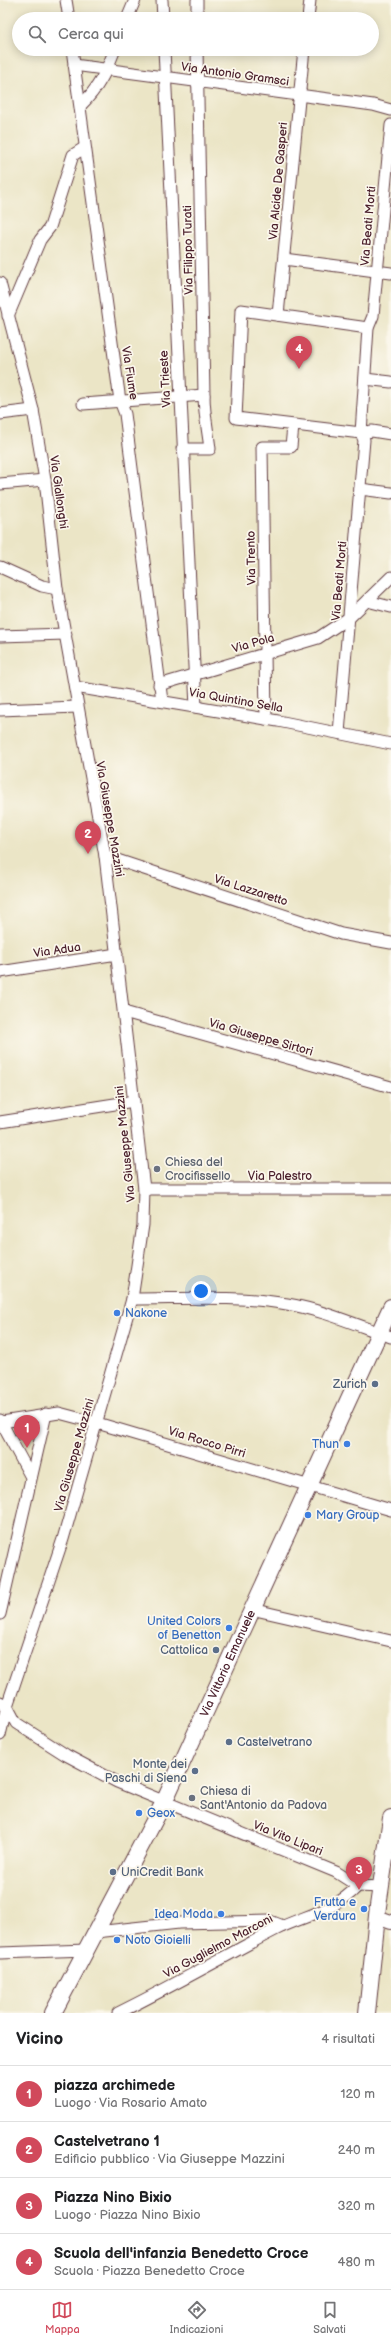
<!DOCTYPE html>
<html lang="it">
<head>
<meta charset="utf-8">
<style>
  :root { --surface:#fff; --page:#f2f2f2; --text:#202124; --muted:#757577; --line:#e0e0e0; --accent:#d1495b }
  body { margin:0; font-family:"Balsamiq Sans",sans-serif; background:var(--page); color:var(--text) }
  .you { position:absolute; left:201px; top:1291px; width:14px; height:14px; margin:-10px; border:3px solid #fff; border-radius:50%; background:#1a73e8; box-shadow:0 0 0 6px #1a73e833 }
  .badge { display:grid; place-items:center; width:26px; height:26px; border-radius:50%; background:var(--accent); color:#fff; font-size:13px; font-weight:700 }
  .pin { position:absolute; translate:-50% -33px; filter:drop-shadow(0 1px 2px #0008) }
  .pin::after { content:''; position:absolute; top:21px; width:14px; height:12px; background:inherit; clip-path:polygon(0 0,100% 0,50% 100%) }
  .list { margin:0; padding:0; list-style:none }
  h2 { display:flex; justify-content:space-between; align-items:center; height:52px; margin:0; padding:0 16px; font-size:17px }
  h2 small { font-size:13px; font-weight:400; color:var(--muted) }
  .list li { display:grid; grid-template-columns:26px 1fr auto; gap:12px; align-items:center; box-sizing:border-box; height:56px; padding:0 16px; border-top:1px solid var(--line) }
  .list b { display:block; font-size:15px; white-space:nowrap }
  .list p { margin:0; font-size:13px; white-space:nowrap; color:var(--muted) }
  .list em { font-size:13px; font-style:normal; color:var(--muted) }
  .icon { flex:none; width:22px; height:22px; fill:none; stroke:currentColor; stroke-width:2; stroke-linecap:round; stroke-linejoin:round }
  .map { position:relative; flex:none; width:391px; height:2013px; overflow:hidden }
  .search { position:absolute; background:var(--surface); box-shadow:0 2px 10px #0003; left:12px; right:12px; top:12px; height:44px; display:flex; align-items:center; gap:10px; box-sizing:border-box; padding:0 14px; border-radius:22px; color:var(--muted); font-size:15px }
  .sheet { height:276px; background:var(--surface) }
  nav { display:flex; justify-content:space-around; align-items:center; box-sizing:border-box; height:56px; border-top:1px solid var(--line); background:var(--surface); font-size:11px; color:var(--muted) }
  nav a { display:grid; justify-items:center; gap:2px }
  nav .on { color:var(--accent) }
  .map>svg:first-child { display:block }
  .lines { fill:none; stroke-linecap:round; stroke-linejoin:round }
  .minor-casing { stroke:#623d42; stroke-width:13 }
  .tertiary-casing { stroke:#623d42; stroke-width:16 }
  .secondary-casing { stroke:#623d42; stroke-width:18 }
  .minor { stroke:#fff; stroke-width:11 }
  .tertiary { stroke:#fff; stroke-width:14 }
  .secondary { stroke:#fff; stroke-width:16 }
  .worship-dot { fill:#6b7280; stroke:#fbf7ec; stroke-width:1.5 }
  .shop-dot { fill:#3f7fe0; stroke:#fbf7ec; stroke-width:1.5 }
  .service-dot { fill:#5c6f8a; stroke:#fbf7ec; stroke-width:1.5 }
  .labels { text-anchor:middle; stroke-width:3.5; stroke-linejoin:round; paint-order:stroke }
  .street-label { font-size:12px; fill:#4a1f2b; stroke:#fbf7ec }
  .worship-label { font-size:12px; fill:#5b616d; stroke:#fbf7ec; text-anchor:start }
  .shop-label { font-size:12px; fill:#366cbe; stroke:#fbf7ec; text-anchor:start }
  .service-label { font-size:12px; fill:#4e5e75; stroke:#fbf7ec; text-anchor:end }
</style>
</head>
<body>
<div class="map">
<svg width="391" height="2013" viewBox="0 0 391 2013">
  <rect width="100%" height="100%" fill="#fbf7ec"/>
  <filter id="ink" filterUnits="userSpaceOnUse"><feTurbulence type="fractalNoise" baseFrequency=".025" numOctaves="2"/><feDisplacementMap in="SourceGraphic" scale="8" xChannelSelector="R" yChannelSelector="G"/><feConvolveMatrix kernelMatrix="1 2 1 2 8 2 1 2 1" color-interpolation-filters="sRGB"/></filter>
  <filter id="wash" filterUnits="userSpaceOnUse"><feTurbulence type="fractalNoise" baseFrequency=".012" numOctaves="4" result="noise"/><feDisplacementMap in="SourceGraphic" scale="16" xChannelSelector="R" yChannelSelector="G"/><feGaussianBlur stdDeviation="0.9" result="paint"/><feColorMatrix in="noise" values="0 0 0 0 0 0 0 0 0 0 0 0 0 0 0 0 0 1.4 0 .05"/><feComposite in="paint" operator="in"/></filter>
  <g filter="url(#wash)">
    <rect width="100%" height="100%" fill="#ebe5c6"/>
  </g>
  <g filter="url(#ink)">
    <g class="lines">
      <g class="minor-casing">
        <g id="minor">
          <path d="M66,0L69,19"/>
          <path d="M162,0L163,19"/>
          <path d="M197,0V19"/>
          <path d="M127,19L135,0"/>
          <path d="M308,19L310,0"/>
          <path d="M72,49C87,166 104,283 120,401L125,414L162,701"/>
          <path d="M164,49L196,707"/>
          <path d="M74,65L373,105L391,110"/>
          <path d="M81,105C98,89 107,70 115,49"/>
          <path d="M284,259L391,273"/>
          <path d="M0,283L33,410L45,480L57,589L105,856L144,1189L143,1225L132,1299L63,1539L7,1706L0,1735"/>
          <path d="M278,315L304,49"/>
          <path d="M8,316L40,240L50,227L73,155L84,148"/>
          <path d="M368,328L241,310L236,418L361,433L372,431L391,434"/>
          <path d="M365,379L391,382"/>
          <path d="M83,404L204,395"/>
          <path d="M0,414L33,410"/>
          <path d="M182,449H210C208,431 204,414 204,395L197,49"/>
          <path d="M0,484L45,480"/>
          <path d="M360,489L391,493"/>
          <path d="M0,567L42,586L57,589"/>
          <path d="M367,601L391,607"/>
          <path d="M0,636L66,634"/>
          <path d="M159,685L318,638L350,617L391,577"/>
          <path d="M75,687L278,721L391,744"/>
          <path d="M0,710L77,707"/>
          <path d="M266,719L262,447H291L293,426"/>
          <path d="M339,733L364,440L361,433L368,328L373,316L391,125"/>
          <path d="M105,856L341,934L391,943"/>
          <path d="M0,972L117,954"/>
          <path d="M124,1012L391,1087"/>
          <path d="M0,1122L134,1101"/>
          <path d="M144,1189H391"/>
          <path d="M132,1299C183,1299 236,1295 287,1304C323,1310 357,1325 391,1337"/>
          <path d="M0,1420L31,1477"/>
          <path d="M2,1422L59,1413L97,1423L391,1510"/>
          <path d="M251,1609L391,1641"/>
          <path d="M0,1614L46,1414"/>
          <path d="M0,1702L7,1706L16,1723L66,1755L117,1782L336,1872L358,1886"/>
          <path d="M358,1886L381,1887"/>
          <path d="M96,1932L179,1923L270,1921L283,1926"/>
          <path d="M0,1953L87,1950"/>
          <path d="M118,2013C171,1987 223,1957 275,1930C307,1914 332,1913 358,1886"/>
        </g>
      </g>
      <g class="tertiary-casing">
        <path id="tertiary" d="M377,1917L391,1922"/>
      </g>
      <g class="secondary-casing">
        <g id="secondary">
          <path id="s1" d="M53,2013L164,1802L391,1307"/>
          <path d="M367,2013L378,1906L391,1818"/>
        </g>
      </g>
      <use href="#minor" class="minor"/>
      <use href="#tertiary" class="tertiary"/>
      <use href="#secondary" class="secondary"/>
    </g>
  </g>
  <g class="worship-dot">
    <circle cx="157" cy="1169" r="4"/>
    <circle cx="192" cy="1798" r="4"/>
  </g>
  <g class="shop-dot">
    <circle cx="117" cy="1313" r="4"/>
    <circle cx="347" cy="1444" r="4"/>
    <circle cx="308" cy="1515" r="4"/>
    <circle cx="229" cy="1628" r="4"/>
    <circle cx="139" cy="1813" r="4"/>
    <circle cx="364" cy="1909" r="4"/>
    <circle cx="221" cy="1914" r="4"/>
    <circle cx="117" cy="1940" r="4"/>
  </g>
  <g class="service-dot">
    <circle cx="375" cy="1384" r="4"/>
    <circle cx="216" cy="1650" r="4"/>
    <circle cx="229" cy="1742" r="4"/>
    <circle cx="195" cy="1771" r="4"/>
    <circle cx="113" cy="1872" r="4"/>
  </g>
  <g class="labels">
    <g class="street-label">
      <text transform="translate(235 74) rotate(8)" y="4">Via Antonio Gramsci</text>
      <text transform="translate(278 181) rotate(-85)" y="4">Via Alcide De Gasperi</text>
      <text transform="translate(368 226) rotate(-85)" y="4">Via Beati Morti</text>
      <text transform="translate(188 250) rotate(-91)" y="4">Via Filippo Turati</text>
      <text transform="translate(130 373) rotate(81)" y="4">Via Fiume</text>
      <text transform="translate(165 379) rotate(-93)" y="4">Via Trieste</text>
      <text transform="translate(59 492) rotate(82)" y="4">Via Giallonghi</text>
      <text transform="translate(251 558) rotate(-91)" y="4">Via Trento</text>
      <text transform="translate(339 581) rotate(-85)" y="4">Via Beati Morti</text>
      <text transform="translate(253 643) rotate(-16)" y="4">Via Pola</text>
      <text transform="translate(236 700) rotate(10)" y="4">Via Quintino Sella</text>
      <text transform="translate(110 819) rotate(80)" y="4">Via Giuseppe Mazzini</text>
      <text transform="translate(251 890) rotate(18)" y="4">Via Lazzaretto</text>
      <text transform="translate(57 950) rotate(-8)" y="4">Via Adua</text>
      <text transform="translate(261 1037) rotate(16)" y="4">Via Giuseppe Sirtori</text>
      <text transform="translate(125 1144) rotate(-96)" y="4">Via Giuseppe Mazzini</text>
      <text x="280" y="1180">Via Palestro</text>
      <text transform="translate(207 1442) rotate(17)" y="4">Via Rocco Pirri</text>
      <text transform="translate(74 1455) rotate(-74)" y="4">Via Giuseppe Mazzini</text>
      <text dy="4" stroke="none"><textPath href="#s1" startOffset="391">Via Vittorio Emanuele</textPath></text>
      <text transform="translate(288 1838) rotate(22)" y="4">Via Vito Lipari</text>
      <text transform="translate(218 1946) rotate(-28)" y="4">Via Guglielmo Marconi</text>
    </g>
    <g class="worship-label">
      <text x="165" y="1166">Chiesa del<tspan x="165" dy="14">Crocifissello</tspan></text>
      <text x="200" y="1795">Chiesa di<tspan x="200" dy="14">Sant'Antonio da Padova</tspan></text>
    </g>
    <g class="shop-label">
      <text x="125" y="1317">Nakone</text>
      <text x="339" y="1448" text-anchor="end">Thun</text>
      <text x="316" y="1519">Mary Group</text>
      <text x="221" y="1625" text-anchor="end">United Colors<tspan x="221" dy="14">of Benetton</tspan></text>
      <text x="147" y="1817">Geox</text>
      <text x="356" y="1906" text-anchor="end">Frutta e<tspan x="356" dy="14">Verdura</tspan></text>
      <text x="213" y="1918" text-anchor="end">Idea Moda</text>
      <text x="125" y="1944">Noto Gioielli</text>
    </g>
    <g class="service-label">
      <text x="367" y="1388">Zurich</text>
      <text x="208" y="1654">Cattolica</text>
      <text x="237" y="1746" text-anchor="start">Castelvetrano</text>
      <text x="187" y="1768">Monte dei<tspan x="187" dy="14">Paschi di Siena</tspan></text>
      <text x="121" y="1876" text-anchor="start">UniCredit Bank</text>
    </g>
  </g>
</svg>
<div class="you"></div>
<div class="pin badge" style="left:27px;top:1448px">1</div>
<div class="pin badge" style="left:88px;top:854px">2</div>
<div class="pin badge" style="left:359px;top:1890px">3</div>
<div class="pin badge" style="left:299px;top:369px">4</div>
<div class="search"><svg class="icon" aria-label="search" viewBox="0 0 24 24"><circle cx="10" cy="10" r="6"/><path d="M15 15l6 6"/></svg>Cerca qui</div>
</div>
<section class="sheet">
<h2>Vicino<small>4 risultati</small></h2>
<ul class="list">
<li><span class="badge">1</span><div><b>piazza archimede</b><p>Luogo · Via Rosario Amato</p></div><em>120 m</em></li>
<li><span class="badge">2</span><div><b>Castelvetrano 1</b><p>Edificio pubblico · Via Giuseppe Mazzini</p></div><em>240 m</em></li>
<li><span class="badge">3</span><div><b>Piazza Nino Bixio</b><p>Luogo · Piazza Nino Bixio</p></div><em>320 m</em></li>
<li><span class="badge">4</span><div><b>Scuola dell'infanzia Benedetto Croce</b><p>Scuola · Piazza Benedetto Croce</p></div><em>480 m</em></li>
</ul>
</section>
<nav>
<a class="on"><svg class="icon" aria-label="map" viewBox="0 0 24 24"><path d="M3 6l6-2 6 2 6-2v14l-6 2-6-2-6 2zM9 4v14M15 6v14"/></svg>Mappa</a>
<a><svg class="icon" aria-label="directions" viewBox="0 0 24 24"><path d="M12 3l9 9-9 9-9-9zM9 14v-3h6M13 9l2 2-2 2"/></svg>Indicazioni</a>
<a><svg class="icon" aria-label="saved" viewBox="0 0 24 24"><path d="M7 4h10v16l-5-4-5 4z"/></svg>Salvati</a>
</nav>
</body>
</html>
